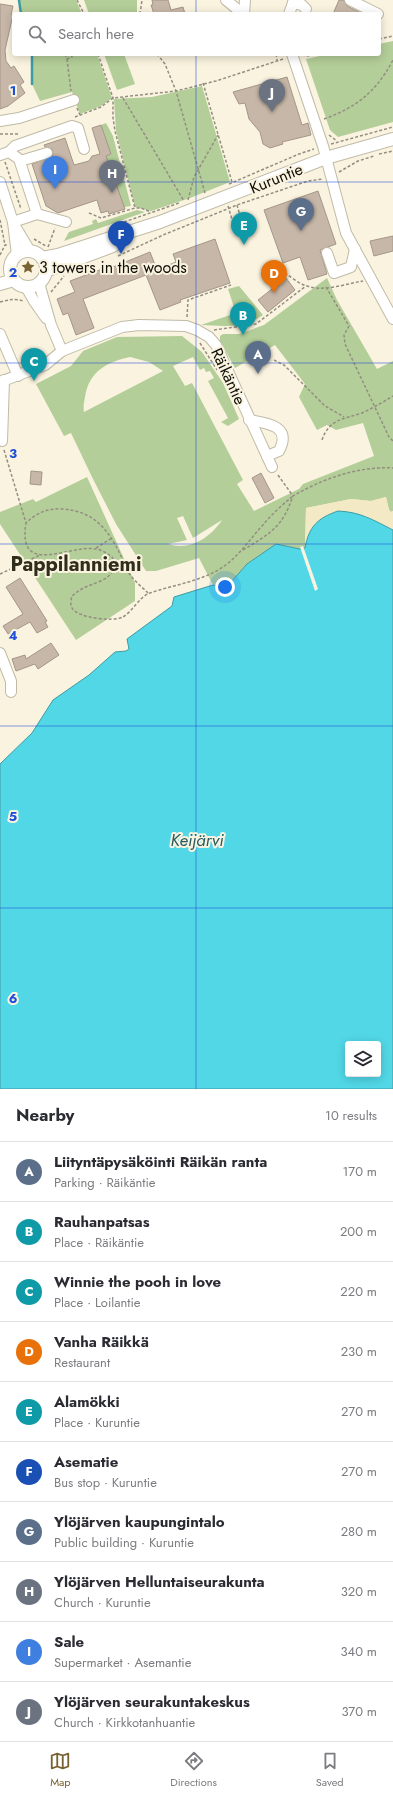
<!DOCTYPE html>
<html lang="en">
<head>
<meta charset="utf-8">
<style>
  :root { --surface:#fff; --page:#f2f2f3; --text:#2b2b33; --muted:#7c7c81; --line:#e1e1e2; --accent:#796232 }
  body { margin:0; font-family:Jost,sans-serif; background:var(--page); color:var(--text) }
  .controls { position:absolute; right:12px; bottom:12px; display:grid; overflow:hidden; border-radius:4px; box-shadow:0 2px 10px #0003 }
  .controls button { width:36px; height:36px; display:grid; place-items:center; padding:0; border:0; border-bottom:1px solid var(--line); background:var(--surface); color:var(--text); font:20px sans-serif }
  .you { position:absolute; left:225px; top:587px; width:14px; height:14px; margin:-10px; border:3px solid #fff; border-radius:50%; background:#1a73e8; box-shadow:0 0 0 6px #1a73e833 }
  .badge { display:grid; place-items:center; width:26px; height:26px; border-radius:50%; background:var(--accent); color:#fff; font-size:13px; font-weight:700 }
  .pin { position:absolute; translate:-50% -33px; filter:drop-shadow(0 1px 2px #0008) }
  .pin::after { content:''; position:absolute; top:21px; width:14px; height:12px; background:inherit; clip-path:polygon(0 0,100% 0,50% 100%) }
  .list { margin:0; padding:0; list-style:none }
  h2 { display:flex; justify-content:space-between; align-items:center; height:52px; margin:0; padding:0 16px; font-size:17px }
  h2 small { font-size:13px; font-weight:400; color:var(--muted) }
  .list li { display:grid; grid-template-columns:26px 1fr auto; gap:12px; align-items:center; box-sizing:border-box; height:60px; padding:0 16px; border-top:1px solid var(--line) }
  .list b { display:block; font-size:15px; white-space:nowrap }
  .list p { margin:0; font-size:13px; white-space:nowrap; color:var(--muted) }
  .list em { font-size:13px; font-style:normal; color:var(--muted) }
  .icon { flex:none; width:22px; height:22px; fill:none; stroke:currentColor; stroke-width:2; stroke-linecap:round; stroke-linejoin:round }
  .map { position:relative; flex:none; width:393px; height:1089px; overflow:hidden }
  .search { position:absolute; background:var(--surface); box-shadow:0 2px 10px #0003; left:12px; right:12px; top:12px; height:44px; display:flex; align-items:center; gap:10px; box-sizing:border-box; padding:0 14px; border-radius:4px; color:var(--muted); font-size:15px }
  .sheet { height:652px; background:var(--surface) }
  nav { display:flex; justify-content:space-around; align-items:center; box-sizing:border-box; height:56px; border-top:1px solid var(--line); background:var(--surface); font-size:11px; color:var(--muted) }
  nav a { display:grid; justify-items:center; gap:2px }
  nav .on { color:var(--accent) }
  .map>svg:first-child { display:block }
  .green { fill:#b3ce98; fill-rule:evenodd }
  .sand { fill:#f3e9c4 }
  .water { fill:#52d7e6; stroke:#3e9ba3; fill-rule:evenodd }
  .pier { fill:#f9f3df }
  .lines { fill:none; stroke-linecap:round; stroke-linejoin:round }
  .stream { stroke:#3e9ba3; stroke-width:2.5 }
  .building { fill:#c7b7a8; stroke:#a59688 }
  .minor-casing { stroke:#c0bba7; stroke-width:12 }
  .major-casing { stroke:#c0bba7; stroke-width:14 }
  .path { stroke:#938e80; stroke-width:1.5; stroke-dasharray:3 2; stroke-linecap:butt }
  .minor { stroke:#fff; stroke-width:10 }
  .major { stroke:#fff; stroke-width:12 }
  .grid { fill:none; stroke:#1d4ed8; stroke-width:1; stroke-opacity:0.55 }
  .labels { text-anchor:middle; stroke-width:4; stroke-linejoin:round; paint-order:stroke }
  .street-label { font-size:16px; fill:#100e08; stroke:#f9f3df }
  .poi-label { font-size:16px; fill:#100e08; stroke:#f9f3df; text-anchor:start }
  .water-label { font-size:17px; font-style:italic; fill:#245c62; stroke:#f9f3df }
  .district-label { font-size:20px; font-weight:bold; fill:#312d1d; stroke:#f9f3df }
  .grid-label { font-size:13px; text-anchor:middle; font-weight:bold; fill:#1d4ed8; stroke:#f9f3df; stroke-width:4; stroke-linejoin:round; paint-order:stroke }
</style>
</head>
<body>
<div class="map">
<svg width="393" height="1089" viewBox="0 0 393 1089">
  <rect width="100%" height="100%" fill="#f9f3df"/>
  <g class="green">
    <path d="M19,0H76L82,14H21Z"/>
    <path d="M84,0H137V14H89Z"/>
    <path d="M393,41V122L338,137L330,130L306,59L329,54H379V44Z"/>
    <path d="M32,54H97L112,98L101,106L80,114L72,92L40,101L32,84Z"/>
    <path d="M104,54H124L135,84L117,90Z"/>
    <path d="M202,86L230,182L190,198L151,211L135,207L116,131L114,99L152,97Z"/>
    <path d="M106,123L113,136L131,206L124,207L106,156L111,154L101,125Z"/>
    <path d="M137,210L145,212L64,241L69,232L93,224L92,221L96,219L98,223Z"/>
    <path d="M327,278L337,300L377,369L393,361V511L391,512L389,510L386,497L371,501L351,499L306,508L305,548L301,549L276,544L247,564L224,590L213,585L199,558L156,571H146L116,524L92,477L71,433L64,436L36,384L71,366L83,351L117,337L182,336L202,352L223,383L239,419L228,426L221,422L228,418L208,381L214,378L210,371L206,372L204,368L200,370L193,357L173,366L185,386L192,383L243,480L237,484L254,511L299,489L303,484L374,456L363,423L336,430L327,425L317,430L299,397L305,384L275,345L235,368L220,341V336L223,334H239L264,325ZM130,357L149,362L163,371L84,412C83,407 84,402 85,397C89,371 107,362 130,357ZM183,516L193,538L222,520C210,538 190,551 168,544L187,540L177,518Z"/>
    <path d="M239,286L263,315C244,329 223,326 201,325L236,313L228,289Z"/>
    <path d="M87,477L135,583V601L76,640L0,524V512L33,499L36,502Z"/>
  </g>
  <path class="sand" d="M386,497L389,510L391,512L393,511V530L365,515L317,522C309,529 307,537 305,548L306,508L351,499L371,501Z"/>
  <path class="water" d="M338,511C361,512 373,520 393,530V1089H0V764L32,733L53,700L89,675L115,652L126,651L129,649L127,639L172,606L174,597L213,585L224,590L247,564L276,544L300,549L305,548C309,526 318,518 338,511ZM348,1044H378V1074H348Z"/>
  <path class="pier" d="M303,546L318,589L315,591L300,547Z"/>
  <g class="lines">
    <g class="stream">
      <path d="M19,0L21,14"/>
      <path d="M32,84V54"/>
    </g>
  </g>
  <g class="building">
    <path d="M152,0H168L171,10L183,7L185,14H154L151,5H153Z"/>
    <path d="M339,0H344L347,6L363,14H333Z"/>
    <path d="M0,4L13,6L11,15H13L5,50L6,61L11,68L14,66L24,82L20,85L25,93L8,106L0,109Z"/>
    <path d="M287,77L302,125L308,123L311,135L282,142L283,144L270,148L263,144L260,132L249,119L245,103L239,104L233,92Z"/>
    <path d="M101,125L111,154L106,156L125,209L109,214L108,211L101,213L97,200L58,213L46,206L32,164L52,157L53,154L52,149L45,147L44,145L65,138L74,165L89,161L92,156L100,154L92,128Z"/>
    <path d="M318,191L336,244L320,250L327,274L308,280L300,257L283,263L264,210Z"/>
    <path d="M393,236V251L374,256L370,241Z"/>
    <path d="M215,239L230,283L180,300L181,302L160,310L146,275L83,299L94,328L76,335L68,313L63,315L57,299L75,292L70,281L102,269L103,271L150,252L157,270L176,262L173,254Z"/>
    <path d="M286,278L295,290L268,312L258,300Z"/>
    <path d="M31,471L42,472L41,485L30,484Z"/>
    <path d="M261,473L274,498L265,503L252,478Z"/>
    <path d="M20,578L47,621L45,622L48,627L37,633L30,622L8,634L3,626L23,614L6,587Z"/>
    <path d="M51,643L59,655L38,669L35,664L16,671L12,659L25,655L26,659Z"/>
  </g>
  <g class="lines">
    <g class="minor-casing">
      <g id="minor">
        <path d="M226,0L243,14"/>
        <path d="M350,0L378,14"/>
        <path d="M293,3L302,5L306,9"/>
        <path d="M244,14L245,0"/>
        <path d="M289,14L294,0"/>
        <path d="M292,54L323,146L346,233L393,319"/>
        <path d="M0,121L19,118L74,100"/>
        <path d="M9,152L15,146L72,126L78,128L84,149"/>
        <path d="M0,155L9,152L19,159L37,214L66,222"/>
        <path d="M20,161L47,153"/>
        <path d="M0,182L13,222L17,255"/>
        <path d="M13,222L37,214"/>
        <path d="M15,226L30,251"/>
        <path d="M327,253L334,273L351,267L355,249"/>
        <path d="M39,283L51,325L62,351"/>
        <path d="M26,287L34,301L46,318"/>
        <path d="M0,334L18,376"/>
        <path d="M0,382L45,365L62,351L122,327L139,325L186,326L197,330L209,337L216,345L272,467"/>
        <path d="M249,420C268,423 292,426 279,451L267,456"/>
        <path d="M2,441L4,380"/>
        <path d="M0,653L11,681V692"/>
      </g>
    </g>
    <g class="major-casing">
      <g id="major">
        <circle cx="28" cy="269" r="18"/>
        <path d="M42,258L58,255L160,222L326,158L393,139"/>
        <path d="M46,271L113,246"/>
        <path d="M0,284L14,280"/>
      </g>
    </g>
    <g class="path">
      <path d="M77,0L84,14"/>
      <path d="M140,14L142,0"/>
      <path d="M379,39L393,36"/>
      <path d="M65,54L67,59L72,57L71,54"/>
      <path d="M98,54L113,98V118L115,131L135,208"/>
      <path d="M157,54L165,64L176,91L205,193"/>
      <path d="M276,54L277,60"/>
      <path d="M302,55L307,56L314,54"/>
      <path d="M67,59L71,91"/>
      <path d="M203,83L232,182"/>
      <path d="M123,98L184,201"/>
      <path d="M77,108L80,115"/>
      <path d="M75,117L101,107L113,98L176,91L216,81L283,59"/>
      <path d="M324,119C357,107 376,92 393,60"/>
      <path d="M0,134H20"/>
      <path d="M329,135L337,141"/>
      <path d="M331,144L393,127"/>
      <path d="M379,154L393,151"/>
      <path d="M5,162L21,209"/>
      <path d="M339,172L358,161L374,156"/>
      <path d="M229,184L299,154L314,149"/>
      <path d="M188,200L194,177L218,135"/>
      <path d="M237,205L241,219"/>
      <path d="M228,206L234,226"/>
      <path d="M89,213L101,218L135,208H141L151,212"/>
      <path d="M0,220L5,245"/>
      <path d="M124,222L179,203"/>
      <path d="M34,239L46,246"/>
      <path d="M48,247L55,228"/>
      <path d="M0,255L5,245H7"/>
      <path d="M118,256L163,235L237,205L308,181L323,179"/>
      <path d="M285,273C291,277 299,284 307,286C324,292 345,284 363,281"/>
      <path d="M326,287L349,326L344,335L345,344L389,437L393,441"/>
      <path d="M51,292L64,276"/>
      <path d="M0,302C8,300 15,298 23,301"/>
      <path d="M187,317L188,300L231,285"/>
      <path d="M214,330L256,324L306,286"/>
      <path d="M200,343L217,370"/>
      <path d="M274,360L284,365L325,406L344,417"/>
      <path d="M322,440C329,419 344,419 362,413C373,408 383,402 393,396"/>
      <path d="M4,450L26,523"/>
      <path d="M278,475L293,496C322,479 358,466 393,468"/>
      <path d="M96,548L112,538"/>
      <path d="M243,550C268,535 283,527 292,498"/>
      <path d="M114,562L125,567"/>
      <path d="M0,574L40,555"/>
      <path d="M148,593C142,587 134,581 129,573C125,568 124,562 121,556C108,529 94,511 62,509C48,508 36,513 26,523C17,578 70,544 96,549C102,550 107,553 112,557C121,575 101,581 88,586C82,588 77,592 72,596C71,599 70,604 72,608C77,618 113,622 123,617C133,611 140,596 150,593C176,584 205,581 227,564C241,553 250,539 262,526C271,515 282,505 293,496"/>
    </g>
    <use href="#minor" class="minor"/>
    <use href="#major" class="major"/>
  </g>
  <path class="grid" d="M196,0V14M196,54V1089M0,182H393M0,363H393M0,544H393M0,726H393M0,908H393"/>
  <defs>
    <g id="sight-bare" transform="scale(1.08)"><path d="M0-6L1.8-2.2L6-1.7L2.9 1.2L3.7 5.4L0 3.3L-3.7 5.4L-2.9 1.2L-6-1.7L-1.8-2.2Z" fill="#796232" stroke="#f9f3df" stroke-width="2.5" paint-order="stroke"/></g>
  </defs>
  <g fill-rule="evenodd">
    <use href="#sight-bare" x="28" y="267"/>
  </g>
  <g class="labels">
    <g class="street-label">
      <text transform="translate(276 178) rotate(-22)" y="6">Kuruntie</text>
      <text transform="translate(229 376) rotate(65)" y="6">Räikäntie</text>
    </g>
    <g class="poi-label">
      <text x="39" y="273">3 towers in the woods</text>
    </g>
    <g class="water-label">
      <text x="197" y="846">Keijärvi</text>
    </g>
    <g class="district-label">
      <text x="76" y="571">Pappilanniemi</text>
    </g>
  </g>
  <g class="grid-label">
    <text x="13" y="95">1</text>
    <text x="13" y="277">2</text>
    <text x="13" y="458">3</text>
    <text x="13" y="640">4</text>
    <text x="13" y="821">5</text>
    <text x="13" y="1003">6</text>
  </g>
</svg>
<div class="controls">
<button><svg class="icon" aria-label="layers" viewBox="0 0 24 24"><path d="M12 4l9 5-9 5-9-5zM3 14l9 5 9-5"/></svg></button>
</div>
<div class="you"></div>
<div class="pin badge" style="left:258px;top:374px;background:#5c6f8a">A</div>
<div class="pin badge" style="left:243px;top:335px;background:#0f9aa8">B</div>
<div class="pin badge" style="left:34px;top:381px;background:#0f9aa8">C</div>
<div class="pin badge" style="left:274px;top:293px;background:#e8710a">D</div>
<div class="pin badge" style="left:244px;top:245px;background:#0f9aa8">E</div>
<div class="pin badge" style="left:121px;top:254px;background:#1a4fb4">F</div>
<div class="pin badge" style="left:301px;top:231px;background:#5c6f8a">G</div>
<div class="pin badge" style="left:112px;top:193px;background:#6b7280">H</div>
<div class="pin badge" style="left:55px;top:189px;background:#3f7fe0">I</div>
<div class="pin badge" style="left:272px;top:112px;background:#6b7280">J</div>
<div class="search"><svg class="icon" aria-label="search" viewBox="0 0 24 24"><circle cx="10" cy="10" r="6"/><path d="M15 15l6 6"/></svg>Search here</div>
</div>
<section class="sheet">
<h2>Nearby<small>10 results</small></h2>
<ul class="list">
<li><span class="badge" style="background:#5c6f8a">A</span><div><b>Liityntäpysäköinti Räikän ranta</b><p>Parking · Räikäntie</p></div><em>170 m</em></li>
<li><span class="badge" style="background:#0f9aa8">B</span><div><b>Rauhanpatsas</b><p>Place · Räikäntie</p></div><em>200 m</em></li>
<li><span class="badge" style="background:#0f9aa8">C</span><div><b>Winnie the pooh in love</b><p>Place · Loilantie</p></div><em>220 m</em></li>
<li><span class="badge" style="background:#e8710a">D</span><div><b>Vanha Räikkä</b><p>Restaurant</p></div><em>230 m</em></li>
<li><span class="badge" style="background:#0f9aa8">E</span><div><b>Alamökki</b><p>Place · Kuruntie</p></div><em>270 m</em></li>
<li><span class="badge" style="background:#1a4fb4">F</span><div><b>Asematie</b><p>Bus stop · Kuruntie</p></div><em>270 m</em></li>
<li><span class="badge" style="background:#5c6f8a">G</span><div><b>Ylöjärven kaupungintalo</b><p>Public building · Kuruntie</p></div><em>280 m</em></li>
<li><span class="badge" style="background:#6b7280">H</span><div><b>Ylöjärven Helluntaiseurakunta</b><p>Church · Kuruntie</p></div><em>320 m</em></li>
<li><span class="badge" style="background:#3f7fe0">I</span><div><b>Sale</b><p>Supermarket · Asemantie</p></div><em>340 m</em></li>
<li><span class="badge" style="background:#6b7280">J</span><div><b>Ylöjärven seurakuntakeskus</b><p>Church · Kirkkotanhuantie</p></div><em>370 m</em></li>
</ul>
</section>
<nav>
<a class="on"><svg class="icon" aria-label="map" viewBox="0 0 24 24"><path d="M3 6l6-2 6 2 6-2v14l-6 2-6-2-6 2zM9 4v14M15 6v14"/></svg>Map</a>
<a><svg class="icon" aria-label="directions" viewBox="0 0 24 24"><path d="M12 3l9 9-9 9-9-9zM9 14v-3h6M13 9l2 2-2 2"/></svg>Directions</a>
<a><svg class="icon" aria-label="saved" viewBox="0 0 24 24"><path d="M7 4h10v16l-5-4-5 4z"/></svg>Saved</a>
</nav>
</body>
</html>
